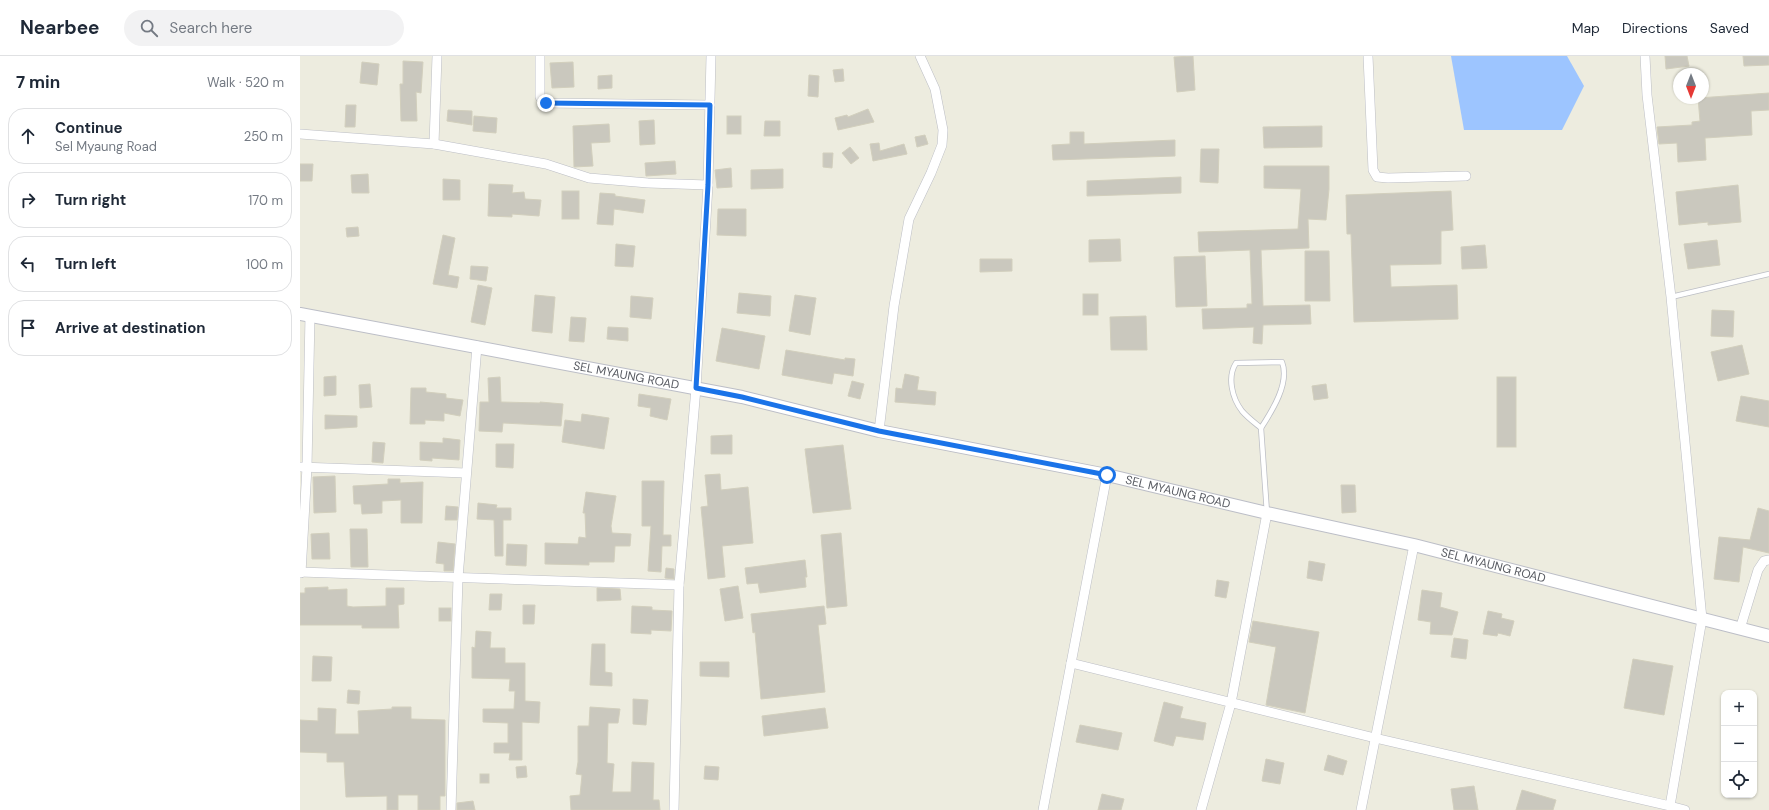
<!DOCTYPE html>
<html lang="en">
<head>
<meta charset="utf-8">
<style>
  :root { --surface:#fff; --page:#f2f2f3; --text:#1f2937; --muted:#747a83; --line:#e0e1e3 }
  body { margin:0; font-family:"DM Sans",sans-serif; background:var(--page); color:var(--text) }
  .controls { position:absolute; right:12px; bottom:12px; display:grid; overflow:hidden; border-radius:8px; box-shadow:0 1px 3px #0004 }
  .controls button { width:36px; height:36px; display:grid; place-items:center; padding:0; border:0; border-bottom:1px solid var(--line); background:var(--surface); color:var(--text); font:20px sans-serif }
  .compass { position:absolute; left:1373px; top:12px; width:36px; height:36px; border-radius:50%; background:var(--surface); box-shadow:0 1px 3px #0004; rotate:180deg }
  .stop { position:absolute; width:12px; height:12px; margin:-9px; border:3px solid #1a73e8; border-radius:50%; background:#fff }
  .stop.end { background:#1a73e8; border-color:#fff; box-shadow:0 1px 4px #0008 }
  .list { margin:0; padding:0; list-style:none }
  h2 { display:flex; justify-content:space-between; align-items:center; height:52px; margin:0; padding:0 16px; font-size:17px }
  h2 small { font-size:13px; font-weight:400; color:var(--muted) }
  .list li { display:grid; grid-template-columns:26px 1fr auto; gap:12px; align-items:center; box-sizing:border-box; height:56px; margin:0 8px 8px; padding:0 8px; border:1px solid var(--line); border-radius:16px }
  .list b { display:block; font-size:15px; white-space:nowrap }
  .list p { margin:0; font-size:13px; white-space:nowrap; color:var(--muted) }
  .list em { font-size:13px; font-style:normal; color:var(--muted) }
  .icon { flex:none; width:22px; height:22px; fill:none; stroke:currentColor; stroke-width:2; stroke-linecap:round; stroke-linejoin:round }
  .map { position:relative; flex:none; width:1469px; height:754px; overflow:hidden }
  header { display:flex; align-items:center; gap:24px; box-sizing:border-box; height:56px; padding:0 20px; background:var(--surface); border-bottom:1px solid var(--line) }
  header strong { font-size:19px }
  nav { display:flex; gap:22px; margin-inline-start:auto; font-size:14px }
  .search { width:280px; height:36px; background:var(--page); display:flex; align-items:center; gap:10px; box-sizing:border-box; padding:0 14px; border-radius:22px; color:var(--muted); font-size:15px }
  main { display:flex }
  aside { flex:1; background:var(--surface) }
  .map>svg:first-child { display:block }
  .water { fill:#9dc5ff }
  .building { fill:#cac8be; stroke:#d2cfbd }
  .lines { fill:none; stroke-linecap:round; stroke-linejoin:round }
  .service-casing { stroke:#bcbec5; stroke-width:6 }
  .minor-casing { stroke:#bcbec5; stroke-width:10 }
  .secondary-casing { stroke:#bcbec7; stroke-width:14 }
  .service { stroke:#fff; stroke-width:4.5 }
  .minor { stroke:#fff; stroke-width:9 }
  .secondary { stroke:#fff; stroke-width:12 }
  .route { stroke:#1a73e8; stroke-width:5 }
  .labels { text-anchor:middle; stroke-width:4; stroke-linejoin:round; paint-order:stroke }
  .street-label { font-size:12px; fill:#585b62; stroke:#fff }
</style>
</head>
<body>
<header>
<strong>Nearbee</strong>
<div class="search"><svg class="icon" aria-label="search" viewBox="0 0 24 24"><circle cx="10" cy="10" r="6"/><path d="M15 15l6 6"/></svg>Search here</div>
<nav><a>Map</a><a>Directions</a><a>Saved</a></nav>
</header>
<main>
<aside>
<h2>7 min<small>Walk · 520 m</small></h2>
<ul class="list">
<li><svg class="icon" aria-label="ahead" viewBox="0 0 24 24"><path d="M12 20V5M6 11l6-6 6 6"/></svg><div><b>Continue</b><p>Sel Myaung Road</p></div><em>250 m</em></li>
<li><svg class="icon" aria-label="right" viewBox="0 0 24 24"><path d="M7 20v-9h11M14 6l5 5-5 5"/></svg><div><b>Turn right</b></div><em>170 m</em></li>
<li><svg class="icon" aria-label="left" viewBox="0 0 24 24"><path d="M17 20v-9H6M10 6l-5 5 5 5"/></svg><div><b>Turn left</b></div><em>100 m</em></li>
<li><svg class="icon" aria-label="arrive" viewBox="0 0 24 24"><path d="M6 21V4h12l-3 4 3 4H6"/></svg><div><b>Arrive at destination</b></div></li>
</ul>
</aside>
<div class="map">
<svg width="1469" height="754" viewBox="0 0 1469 754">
  <rect width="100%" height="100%" fill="#edecdf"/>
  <path class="water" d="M1151,0H1267L1284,30L1262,74H1164Z"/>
  <g class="building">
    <path d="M893,0L895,34L877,36L874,1Z"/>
    <path d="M1365,0H1387L1389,10L1366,13Z"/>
    <path d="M1443,0H1469V9L1444,10Z"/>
    <path d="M103,5L123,6L121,37L116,36L117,65H101L100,28H103Z"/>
    <path d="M62,6L79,8L77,29L60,27Z"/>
    <path d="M273,6L274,31L252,32L250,7Z"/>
    <path d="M543,13L544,25L535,26L533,14Z"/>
    <path d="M312,19V32L298,33V20Z"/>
    <path d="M509,19L519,20L518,41L508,40Z"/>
    <path d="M1469,37V54L1451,55L1452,79L1405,82L1406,104L1378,106L1377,87L1359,88L1357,71L1392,69V66L1400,65L1398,42Z"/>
    <path d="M46,49H56L55,71H45Z"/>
    <path d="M568,53L574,66L538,74L535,62L547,59L548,61Z"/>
    <path d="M148,54L172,55V69L147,65Z"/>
    <path d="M174,60L197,62L196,77L173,75Z"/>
    <rect x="427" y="60" width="14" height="18"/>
    <path d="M354,64L355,88L340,89L339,65Z"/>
    <path d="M465,65H480V80H464Z"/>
    <path d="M309,68L310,86L291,87L293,110L274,111L273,70Z"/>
    <path d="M1022,70V91L964,92L963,71Z"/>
    <path d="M770,76H784V88L875,84V100L753,104L752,89L770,88Z"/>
    <path d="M625,79L628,88L617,91L615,81Z"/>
    <path d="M579,87L580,95L604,88L607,98L573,105L570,88Z"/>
    <path d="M550,91L559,102L551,108L542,97Z"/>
    <path d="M901,93H919L918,127L900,126Z"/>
    <path d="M523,97H533L532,112L523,111Z"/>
    <path d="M375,105L376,118L346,120L345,107Z"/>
    <path d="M0,108H13L12,125H0Z"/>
    <path d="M964,110H1029V133L1026,164L1008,163L1009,192L961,194L963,250L1010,249L1011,268L963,269L962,288L953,287L954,271L903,273L902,253L947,252V248H952L950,194L899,196L898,176L998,173L1001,133L964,132Z"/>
    <path d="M431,112L432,131L417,132L415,114Z"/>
    <path d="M483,113V132L451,133V114Z"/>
    <path d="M68,118L69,137H52L51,119Z"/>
    <path d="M881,121V137L787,140V125Z"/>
    <path d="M143,123L160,124V144H143Z"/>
    <path d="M189,128L213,129L212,137L224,136L225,143L241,144L239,160L212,158V161L188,160Z"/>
    <path d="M1438,129L1441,166L1408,169V166L1379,169L1376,136Z"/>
    <rect x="262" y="135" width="17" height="28"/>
    <path d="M1151,135L1153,174L1141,175V208L1090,209L1091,231L1157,229L1158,263L1054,266L1051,178H1047L1046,139Z"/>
    <path d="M300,137L315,138V140L345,144L343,157L314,153L313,169L297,168Z"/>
    <path d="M418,153H446V180L417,179Z"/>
    <path d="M58,171L59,180L47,181L46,172Z"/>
    <path d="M143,179L155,182L148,219L159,221L157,232L133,228Z"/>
    <path d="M820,183L821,205L789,206V184Z"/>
    <path d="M1417,184L1420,209L1388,213L1384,188Z"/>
    <path d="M316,188L335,190L333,211L315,210Z"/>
    <path d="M1185,189L1187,212L1162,213L1161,191Z"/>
    <path d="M1005,195H1029L1030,245H1005Z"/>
    <path d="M905,200L907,250L876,251L874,201Z"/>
    <path d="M680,203H712V215L680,216Z"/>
    <path d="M171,210L188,211L186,225L170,223Z"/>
    <path d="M178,229L192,232L185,269L171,266Z"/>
    <path d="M439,237L471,240L470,260L437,257Z"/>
    <rect x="783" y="238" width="15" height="21"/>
    <path d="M235,239L255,241L252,277L232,275Z"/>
    <path d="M495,239L516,242L510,279L489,275Z"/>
    <path d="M331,240L353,242L351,263L330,261Z"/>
    <path d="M1412,254L1434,255L1433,281L1411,280Z"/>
    <path d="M846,260L847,294H811L810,261Z"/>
    <path d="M271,261L286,262L284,286L269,285Z"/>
    <path d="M308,271L328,272V285L307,283Z"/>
    <path d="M422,272L465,280L459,313L416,305Z"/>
    <path d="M1442,289L1449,318L1418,325L1411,296Z"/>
    <path d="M486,294L545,304V302L555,303L553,320L534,317L532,328L482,319Z"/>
    <path d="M605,318L619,321L617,334L636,336L635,349L595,346L596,332L602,333Z"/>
    <path d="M36,320V339L24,340V321Z"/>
    <path d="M200,321L201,346L240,347V346L263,348L261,370L203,367L202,376L179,375L180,346H189L188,322Z"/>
    <rect x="1197" y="321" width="19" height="70"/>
    <path d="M552,325L564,328L560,343L548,340Z"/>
    <path d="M70,328L72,351L60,352L59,329Z"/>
    <path d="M1026,328L1028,342L1014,344L1012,330Z"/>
    <path d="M111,332H126V336L146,338V342L163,344L160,360L144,357V365L125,364V368H110Z"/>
    <path d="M339,338L371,343L367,364L350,360L351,352L338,350Z"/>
    <path d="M1441,340L1469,345V371L1436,365Z"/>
    <path d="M282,358L309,362L304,393L262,386L265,364L281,366Z"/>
    <path d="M25,359L57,360V371L25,373Z"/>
    <path d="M432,379V398H411V380Z"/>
    <path d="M143,382L160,384L159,404L132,402V405L120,404V386L143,387Z"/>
    <path d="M73,386L85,387L83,407L72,406Z"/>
    <path d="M196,388H214L213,412L196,411Z"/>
    <path d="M543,389L551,453L513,457L505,393Z"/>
    <path d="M420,418L421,434L448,431L453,487L422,490L425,521L408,523L401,451L408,450L405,419Z"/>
    <path d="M35,420L36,456L14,457L13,421Z"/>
    <path d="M88,423H100V427L123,426L122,467H101V444L82,445V457L62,458L61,448H54L53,430L88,428Z"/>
    <path d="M342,425H364L363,479H371V490H362L361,516L348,515L351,470H342Z"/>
    <path d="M1041,429H1055L1056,456L1042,457Z"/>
    <path d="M286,436L316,440L311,470L312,477L331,478L330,490H315L314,506H289V509L245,508V487L278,488L279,481L286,482L285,457H283Z"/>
    <path d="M178,447L197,449L196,452H211V464H203V500H195L194,464L177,463Z"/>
    <path d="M146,450L158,451L157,464H145Z"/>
    <path d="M1458,452L1469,455V497L1443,491L1439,526L1414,523L1419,481L1450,484Z"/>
    <path d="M50,473H67L68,511H51Z"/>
    <path d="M29,477L30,503H12L11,478Z"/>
    <path d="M541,477L547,550L527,552L521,479Z"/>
    <path d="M138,486L155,488L153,515H144V508L136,507Z"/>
    <path d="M207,488L227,489L226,510L206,509Z"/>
    <path d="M505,504L507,521H505L506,531L460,537L458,527L447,528L445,512Z"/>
    <path d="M1009,505L1025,508L1022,525L1007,522Z"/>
    <path d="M366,512L374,513V523L365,522Z"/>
    <path d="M917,524L929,526L926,542L915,540Z"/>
    <path d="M438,530L443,562L425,565L420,533Z"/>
    <path d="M28,531V534L47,533V550L53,551L86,550V532H104V548L98,549L99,572H62V569H0V537H5V532Z"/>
    <path d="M297,532L320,533L321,544L297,545Z"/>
    <path d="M1122,534L1142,537L1140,551L1158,556L1152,579L1130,578L1131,566L1118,564Z"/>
    <path d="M190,538H202L201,554H189Z"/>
    <path d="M223,549H235L234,568H223Z"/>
    <path d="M332,550L352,551V554L372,555L371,575L351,574V578L331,577Z"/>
    <path d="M524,550L526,568L518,569L525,636L461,643L455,576L453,577L451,558Z"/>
    <rect x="139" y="552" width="12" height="13"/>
    <path d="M1188,555L1202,558L1201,562L1214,565L1210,580L1198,577L1197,580L1183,578Z"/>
    <path d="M953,565L1019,576L1005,657L966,649L976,591L949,586Z"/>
    <path d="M176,575L191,576L190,592H205V607H225V645L240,646L239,667L222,666V704H209L210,697H194V687H208V667L183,666V653H214L215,635H209L210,623L172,622V591L175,592Z"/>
    <path d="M1154,582L1168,584L1166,603L1151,601Z"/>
    <path d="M292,588H305V616L312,617V630L290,629Z"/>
    <path d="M13,600L32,601L31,625H12Z"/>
    <path d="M1333,603L1373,610L1364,659L1324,652Z"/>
    <path d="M400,606H429V621L400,620Z"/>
    <path d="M48,634L60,635L59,648L47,647Z"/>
    <path d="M333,643L348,644L346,669L333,668Z"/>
    <path d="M864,646L883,651L880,662L906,667L903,684L876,680L873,690L854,685Z"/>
    <path d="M92,651H111V663L145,664V740H140V754H118V739H98V754H87V740L46,741L44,706H27V697L0,696V664L18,665V652L36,653L35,678H59L58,655L92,653Z"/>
    <path d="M290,651L320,653L318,667H308L307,707L314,708L312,736H331L332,706L354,707L353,744H359L360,754H271L270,740L280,739L282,719L276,718L278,706V670H289Z"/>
    <path d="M525,652L528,672L464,680L462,660Z"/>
    <path d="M780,669L822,677L818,694L776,686Z"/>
    <path d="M1028,699L1047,705L1043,719L1024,714Z"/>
    <path d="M966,703L984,707L980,728L962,725Z"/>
    <path d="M226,710L227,721L217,722L216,711Z"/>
    <path d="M405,710L419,711L418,724L404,723Z"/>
    <rect x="180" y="718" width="9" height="9"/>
    <path d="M1174,730L1178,754H1154L1151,733Z"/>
    <path d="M1222,734L1256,744L1253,754H1216Z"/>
    <path d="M802,738L824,743L821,754H798Z"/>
    <path d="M173,745L175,754H157V747Z"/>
  </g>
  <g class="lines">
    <g class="service-casing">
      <g id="service">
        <path d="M1371,241L1469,218"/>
        <path d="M982,306C990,327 972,355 961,372C955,367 947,361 942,355C932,342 927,321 936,307Z"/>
        <path d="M961,372L967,457"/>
      </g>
    </g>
    <g class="minor-casing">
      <g id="minor">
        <path d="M240,0V41L246,47L410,49"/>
        <path d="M1068,0L1073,114L1077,121L1088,122L1166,120"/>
        <path d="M0,78L134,88L246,108L289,122L348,127L408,129"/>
        <path d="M134,88L137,0"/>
        <path d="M579,375L594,250L609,163L631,117L642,89L643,74L635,33L620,0"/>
        <path d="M0,411L166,417"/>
        <path d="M0,516L379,529"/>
        <path d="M1,517L7,411L10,259"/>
        <path d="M1440,573L1458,514L1464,505L1469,504"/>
        <path d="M771,607L1075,682L1370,750L1402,563L1371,241L1347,39L1345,0"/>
        <path d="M1370,750L1385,754"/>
        <path d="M151,754L158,522L177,290"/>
        <path d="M374,754L379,529L396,332L408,129L411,0"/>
        <path d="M743,754L807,419"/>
        <path d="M901,754L931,647L967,457"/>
        <path d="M1061,754L1114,489"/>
      </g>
    </g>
    <g class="secondary-casing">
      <g id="secondary">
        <path id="s1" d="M0,258L442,341L579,375L807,419L967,457L1114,489L1469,580"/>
      </g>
    </g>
    <use href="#service" class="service"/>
    <use href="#minor" class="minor"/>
    <use href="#secondary" class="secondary"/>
  </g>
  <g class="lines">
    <path class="route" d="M246,47L410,49L408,129L396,332L442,341L579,375L807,419"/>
  </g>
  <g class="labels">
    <g class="street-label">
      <text dy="4" stroke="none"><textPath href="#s1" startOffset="332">SEL MYAUNG ROAD</textPath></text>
      <text dy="4" stroke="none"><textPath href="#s1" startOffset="896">SEL MYAUNG ROAD</textPath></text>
      <text dy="4" stroke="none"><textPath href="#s1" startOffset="1220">SEL MYAUNG ROAD</textPath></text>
    </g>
  </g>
</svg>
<div class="controls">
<button>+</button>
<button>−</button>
<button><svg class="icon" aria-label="locate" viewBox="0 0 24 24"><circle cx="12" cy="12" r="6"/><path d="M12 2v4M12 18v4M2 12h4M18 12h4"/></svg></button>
</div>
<svg class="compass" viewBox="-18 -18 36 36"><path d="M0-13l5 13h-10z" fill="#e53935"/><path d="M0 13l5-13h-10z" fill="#747a83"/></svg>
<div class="stop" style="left:807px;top:419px"></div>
<div class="stop end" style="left:246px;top:47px"></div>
</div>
</main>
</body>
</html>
